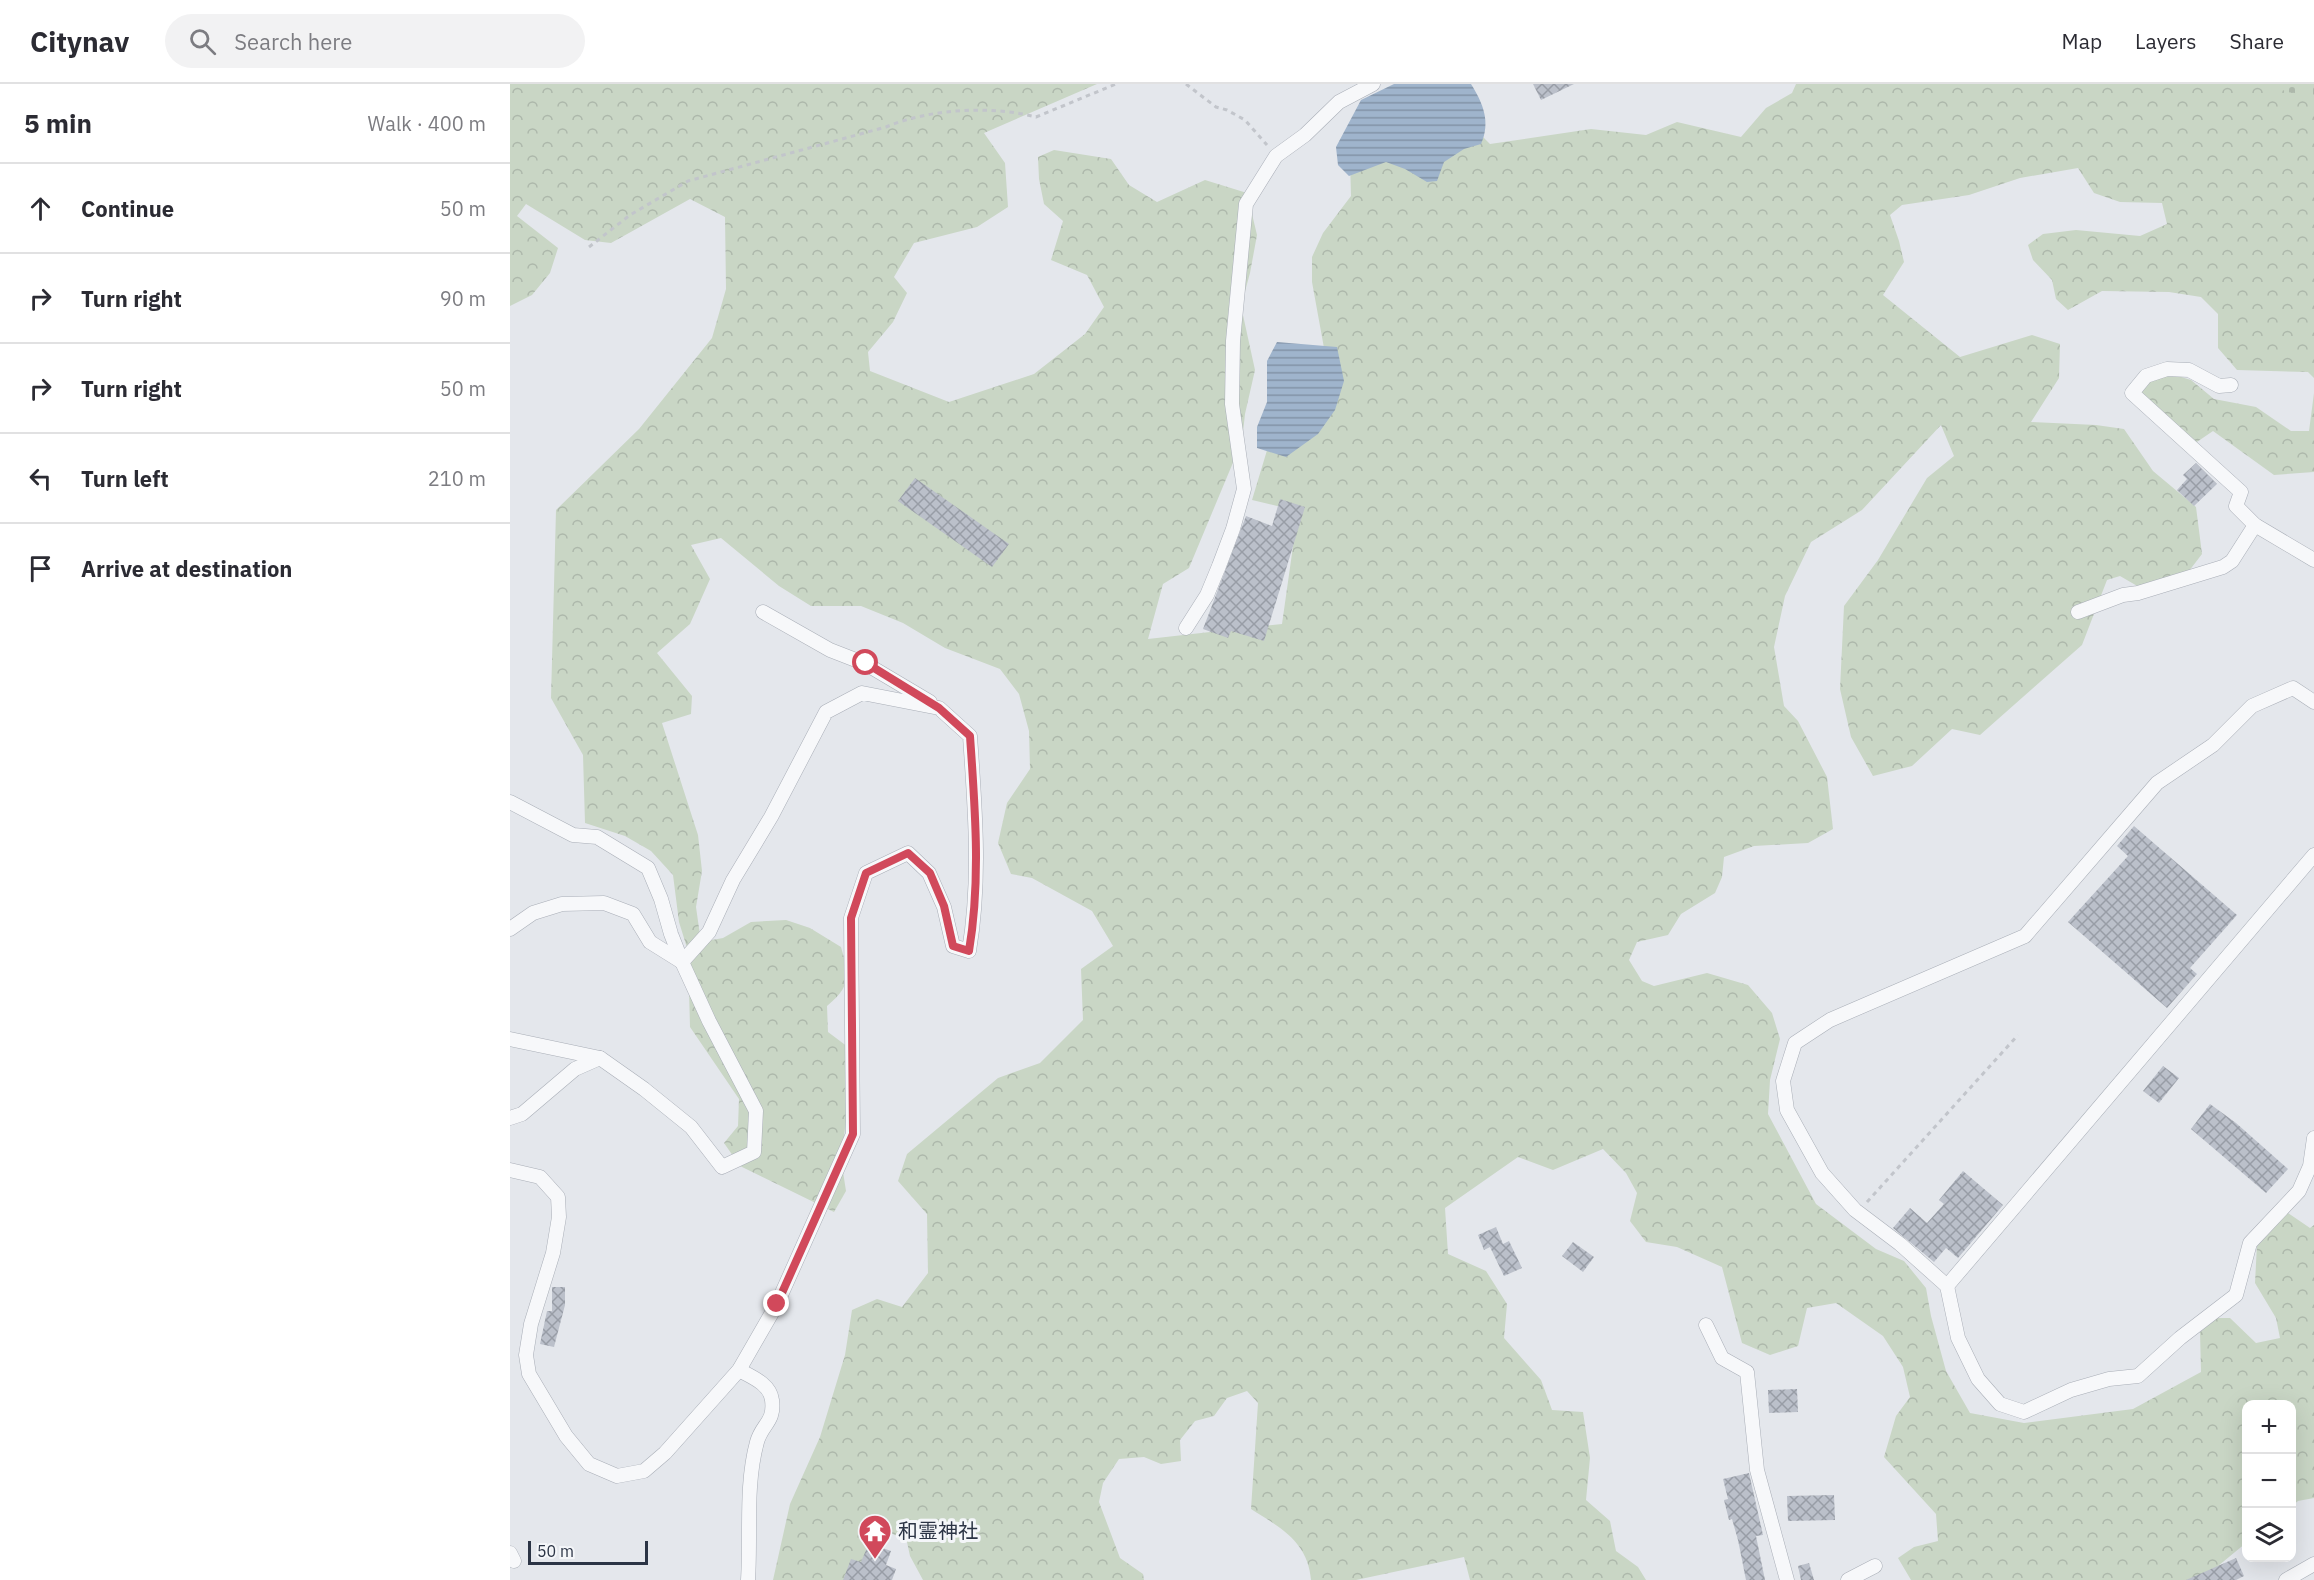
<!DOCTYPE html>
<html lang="en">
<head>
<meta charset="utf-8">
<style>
  :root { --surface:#fff; --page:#f2f2f3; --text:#2b2b33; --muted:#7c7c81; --line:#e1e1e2 }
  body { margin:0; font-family:"IBM Plex Sans","Noto Sans JP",sans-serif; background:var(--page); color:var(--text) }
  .controls { position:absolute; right:18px; bottom:18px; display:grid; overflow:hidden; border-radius:12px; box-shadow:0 6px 24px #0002 }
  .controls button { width:54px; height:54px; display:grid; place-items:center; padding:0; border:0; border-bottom:2px solid var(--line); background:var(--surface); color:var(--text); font:30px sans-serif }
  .scale { position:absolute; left:18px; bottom:15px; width:120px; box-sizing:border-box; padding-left:6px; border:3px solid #2b3445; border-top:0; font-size:16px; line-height:21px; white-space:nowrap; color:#2b3445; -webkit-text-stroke:4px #f4f6f9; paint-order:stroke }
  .stop { position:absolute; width:18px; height:18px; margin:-14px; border:4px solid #d1495b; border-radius:50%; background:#fff }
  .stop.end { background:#d1495b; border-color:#fff; box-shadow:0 2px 6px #0008 }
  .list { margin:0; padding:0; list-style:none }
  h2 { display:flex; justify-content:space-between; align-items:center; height:78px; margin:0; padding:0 24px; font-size:26px }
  h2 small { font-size:20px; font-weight:400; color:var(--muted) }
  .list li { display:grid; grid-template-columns:39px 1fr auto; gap:18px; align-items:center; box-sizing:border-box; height:90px; padding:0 24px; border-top:2px solid var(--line) }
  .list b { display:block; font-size:22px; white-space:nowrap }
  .list em { font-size:20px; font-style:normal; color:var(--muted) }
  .icon { flex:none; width:33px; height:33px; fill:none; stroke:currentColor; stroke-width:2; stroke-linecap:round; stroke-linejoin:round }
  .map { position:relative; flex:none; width:1804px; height:1496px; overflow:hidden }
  header { display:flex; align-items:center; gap:36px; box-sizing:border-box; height:84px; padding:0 30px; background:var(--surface); border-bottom:2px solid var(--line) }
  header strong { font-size:28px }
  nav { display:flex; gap:33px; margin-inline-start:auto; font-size:21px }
  .search { width:420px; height:54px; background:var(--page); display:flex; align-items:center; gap:15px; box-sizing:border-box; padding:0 21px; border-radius:33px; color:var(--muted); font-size:22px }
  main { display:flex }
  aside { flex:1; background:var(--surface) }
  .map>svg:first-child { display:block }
  .forest { fill:url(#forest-crowns) }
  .cemetery { fill:url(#cemetery-stones) }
  .water { fill:url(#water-rules) }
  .building { fill:url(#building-cross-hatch) }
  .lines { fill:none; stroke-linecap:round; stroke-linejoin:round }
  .minor-casing { stroke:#a9aeb7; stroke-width:15 }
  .path { stroke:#c2c5cb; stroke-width:3; stroke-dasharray:4.5 4.5; stroke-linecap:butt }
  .minor { stroke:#f7f8fa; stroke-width:14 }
  .route { stroke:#d1495b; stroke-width:8 }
  .labels { text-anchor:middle; stroke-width:6; stroke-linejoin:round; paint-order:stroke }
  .poi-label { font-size:20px; fill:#2b3445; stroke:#f4f6f9; text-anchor:start }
</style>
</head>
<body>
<header>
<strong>Citynav</strong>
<div class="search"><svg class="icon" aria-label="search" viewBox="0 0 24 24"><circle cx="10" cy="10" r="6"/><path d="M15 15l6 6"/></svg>Search here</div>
<nav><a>Map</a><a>Layers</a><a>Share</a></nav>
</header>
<main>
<aside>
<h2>5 min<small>Walk · 400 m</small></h2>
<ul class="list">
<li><svg class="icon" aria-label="ahead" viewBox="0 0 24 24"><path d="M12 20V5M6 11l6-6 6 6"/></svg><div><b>Continue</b></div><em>50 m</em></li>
<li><svg class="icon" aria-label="right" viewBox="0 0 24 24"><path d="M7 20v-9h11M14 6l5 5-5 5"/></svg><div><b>Turn right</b></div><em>90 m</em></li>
<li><svg class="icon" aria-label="right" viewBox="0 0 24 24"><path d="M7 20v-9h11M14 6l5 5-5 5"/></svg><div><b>Turn right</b></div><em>50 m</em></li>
<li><svg class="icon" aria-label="left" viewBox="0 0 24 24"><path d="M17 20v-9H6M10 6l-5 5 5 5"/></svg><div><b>Turn left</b></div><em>210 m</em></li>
<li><svg class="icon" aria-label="arrive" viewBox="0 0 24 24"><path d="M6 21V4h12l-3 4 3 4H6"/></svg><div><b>Arrive at destination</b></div></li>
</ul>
</aside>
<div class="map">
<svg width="1804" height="1496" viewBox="0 0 1804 1496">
  <defs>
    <pattern id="forest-crowns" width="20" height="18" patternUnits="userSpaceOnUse" patternTransform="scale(1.5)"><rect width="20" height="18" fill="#c9d6c5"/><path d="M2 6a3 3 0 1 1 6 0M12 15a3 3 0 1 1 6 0" fill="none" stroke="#adb8ab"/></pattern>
    <pattern id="cemetery-stones" width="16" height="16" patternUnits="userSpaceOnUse" patternTransform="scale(1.5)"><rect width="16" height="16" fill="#c9d6c5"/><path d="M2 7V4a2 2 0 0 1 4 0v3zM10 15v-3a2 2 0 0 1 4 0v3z" fill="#adb8ab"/></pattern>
    <pattern id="water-rules" width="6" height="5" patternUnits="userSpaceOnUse" patternTransform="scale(1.5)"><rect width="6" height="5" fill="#9fb4cc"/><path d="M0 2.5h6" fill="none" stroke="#8293a7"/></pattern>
    <pattern id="building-cross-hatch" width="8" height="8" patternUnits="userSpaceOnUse" patternTransform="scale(1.5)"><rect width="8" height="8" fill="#bbc0ca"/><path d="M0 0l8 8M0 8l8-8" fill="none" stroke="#989da6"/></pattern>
  </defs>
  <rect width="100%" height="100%" fill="#e4e7ec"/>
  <g class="forest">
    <path d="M0,0H587L474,49L495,79L498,123L467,143L404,159L384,193L397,209L383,238L358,268L360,287L439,318L524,290L575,250L594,223L577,191L541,176L553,137L534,120L529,95L528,73L544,66L601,75L619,101L647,118L695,96L737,109L747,151L740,189L731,222L745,286L735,330L732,357L679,484L653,500L638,555L772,540L788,427L742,416L758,363L818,286L802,198V173L813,149L841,112L840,75L969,49L980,60L1081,45L1136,51L1167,38L1231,53L1256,24L1282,9L1286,0H1804V294L1798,288L1727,286L1708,264V230L1691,213L1659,208L1592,207L1558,226L1546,215L1542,196L1523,176L1518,161L1533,150L1566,146L1630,152L1657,140L1652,119L1610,118L1584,109L1568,84L1510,94L1459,111L1392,121L1380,131L1389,157L1394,178L1373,211L1450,273L1522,251L1550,260L1549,294L1521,338L1586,341L1614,345L1643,387L1686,423L1692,470L1679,487L1629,503L1610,492L1597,496L1572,561L1470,651L1442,645L1402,682L1363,692L1341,653L1330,605L1334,522L1368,476L1417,394L1444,372L1431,341L1352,426L1301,458L1275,512L1264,563L1274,622L1288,637L1317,693L1323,745L1298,759L1244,762L1214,773L1212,793L1205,809L1171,830L1158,851L1127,858L1119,876L1132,897L1144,902L1197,889L1238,901L1262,929L1270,955L1260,996L1258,1030L1306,1120L1366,1165L1394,1177L1416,1204L1421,1232L1436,1287L1460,1329L1514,1339L1623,1325L1691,1288L1690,1248L1707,1234H1720L1746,1259L1770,1254L1766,1234L1745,1199L1747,1160L1778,1129L1800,1144L1804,1141V1414L1788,1417L1782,1422V1320H1736V1459L1691,1496H1401L1388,1474L1404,1463L1428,1457L1426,1430L1374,1373L1386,1332L1400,1313L1393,1283L1373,1252L1326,1219L1297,1224L1288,1262L1260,1271L1232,1259L1212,1183L1167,1163L1136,1158L1120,1137L1127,1109L1116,1089L1093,1065L1043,1086L1008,1073L935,1124L938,1170L976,1187L997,1220L994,1254L1031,1296L1042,1326L1073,1328L1080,1374L1076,1416L1100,1437L1106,1467L1128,1483L1136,1496H960L954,1473L846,1496H801C798,1458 771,1444 741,1425L748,1319L737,1307L717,1314L704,1332L685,1337L670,1356L671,1377L651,1380L634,1373L609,1375L593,1399L589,1418L610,1474L633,1490L634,1496H413L400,1472L397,1458L381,1449L344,1496H263L280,1420L310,1353L335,1271L342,1226L367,1215L392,1223L418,1189L417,1130L388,1097L397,1070L488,994L530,979L573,936L571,885L603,862L582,827L522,794L501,790L488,759L497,719L520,685L519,647L509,610L490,585L435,564L393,539L351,522H301L269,502L211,454L181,461L200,495L180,540L147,569L182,612L181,630L152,639L188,751L192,787L186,823L191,858L213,854L241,838L276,836L300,844L331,863C339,891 342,901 317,922L318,948L338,963L336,1037L331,1075L336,1107L324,1128L230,1082L214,1059L228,1042L229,1015L180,943L178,867L169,838L163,791L141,767L115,752L75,739L73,671L41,614L46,426L129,345L202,254L216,205L215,133L180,115L101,159L75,156L16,120L7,132L48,164L40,189L22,211L0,222Z"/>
    <path d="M1658,289L1681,296L1704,315L1746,323L1781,347H1799L1804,309V388L1764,391L1703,347L1681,362L1626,310L1637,295Z"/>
  </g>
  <path class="cemetery" d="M1764,0H1804V11L1776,8Z"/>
  <g class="water">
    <path d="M884,0H961C973,19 981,38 971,60L954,65L934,78L927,97L917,98L895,85L876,78L839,92L828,81L826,63L851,16Z"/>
    <path d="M767,258L827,263L834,297L825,326L808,350L776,373L747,364V343L757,318V277Z"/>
  </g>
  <g class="building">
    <path d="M1023,0H1064L1031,16Z"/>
    <path d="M1686,379L1707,400L1684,422L1667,406L1677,395L1673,391Z"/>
    <path d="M405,394L499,460L482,483L388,417Z"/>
    <path d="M770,415L795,423L754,557L721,547L718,554L693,545L736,432L762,442Z"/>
    <path d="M1624,742L1727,831L1680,884L1687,890L1657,924L1558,838L1618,772L1607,762Z"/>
    <path d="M1653,982L1669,994L1649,1019L1633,1007Z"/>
    <path d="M1700,1020L1726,1039L1778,1085L1756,1109L1681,1045Z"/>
    <path d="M1453,1087L1493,1121L1448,1174L1436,1164L1424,1178L1383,1144L1400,1124L1417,1139L1434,1120L1429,1116Z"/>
    <path d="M986,1143L993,1160L999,1157L1012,1184L994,1192L980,1163L974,1166L968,1151Z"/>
    <path d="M1063,1158L1084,1173L1073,1188L1052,1172Z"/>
    <path d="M42,1203H55V1221L44,1263L30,1260L37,1227H42Z"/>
    <path d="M1287,1305L1288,1328L1259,1329L1258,1306Z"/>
    <path d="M1239,1389L1253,1451L1246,1452L1255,1496H1236L1228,1456L1222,1435L1219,1436L1214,1416L1218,1415L1213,1395Z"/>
    <path d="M1324,1411L1325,1436L1278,1437L1277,1412Z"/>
    <path d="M359,1459L381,1467L376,1481L386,1485L382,1496H333L341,1475L351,1478Z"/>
    <path d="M1726,1474L1734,1492L1726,1496H1676Z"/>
    <path d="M1299,1479L1304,1496H1291L1288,1482Z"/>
  </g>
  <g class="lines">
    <g class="minor-casing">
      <g id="minor">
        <path d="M1721,301L1709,302L1679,286L1657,285L1636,292L1622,309L1731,408L1726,422L1745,441L1804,476"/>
        <path d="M253,528L320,566L356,580L420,618"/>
        <path d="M1568,528L1613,511L1628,509L1713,483L1722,477L1745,441"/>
        <path d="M676,544L697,511L709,482L723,445L734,405L722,320L723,257L736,120L766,72L795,51L829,18L863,0"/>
        <path d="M1804,618L1783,604L1742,622L1703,661L1647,699L1515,852L1320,936L1285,959L1273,997L1277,1026L1312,1089L1345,1126L1390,1160L1437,1202L1448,1254L1468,1295L1490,1320L1514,1328L1561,1306L1599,1295L1628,1292L1670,1254L1726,1211L1740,1159L1789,1107L1800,1082L1804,1054"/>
        <path d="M0,718L63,751L87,753L138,784L151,815L161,850L172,878"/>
        <path d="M0,845L23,829L52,820L94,819L123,830L140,858L172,878"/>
        <path d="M0,955L90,974"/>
        <path d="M0,1034L12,1030L65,985L90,974L134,1005L181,1043L212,1083L244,1068L246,1027L199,937L172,878L199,848L223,796L261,733L316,628L352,609L429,624L460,652C465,724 471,796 459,867L443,862L434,823L419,789L398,769L356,789L341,834L343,1050L267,1220L229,1286L155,1369L134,1387L107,1392L79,1380L56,1352L19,1290L16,1271L21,1240L43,1169L49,1133L48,1113L30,1093L0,1086"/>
        <path d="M1437,1202L1804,771"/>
        <path d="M1196,1241L1212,1274L1237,1288L1247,1386L1277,1496"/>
        <path d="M229,1286C242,1293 260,1300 262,1316C265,1338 252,1340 247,1358C235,1402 241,1450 238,1496"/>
        <path d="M0,1469L4,1477"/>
        <path d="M1338,1496L1365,1482"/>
        <path d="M1776,1496L1804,1480"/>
      </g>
    </g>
    <g class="path">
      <path d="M676,0L706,23L717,26L735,36L757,61"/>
      <path d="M79,163L120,131L178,97L376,43C419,25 480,21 526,33L606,0"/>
      <path d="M1357,1118L1508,951"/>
    </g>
    <use href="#minor" class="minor"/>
  </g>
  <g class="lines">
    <path class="route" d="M267,1220L343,1050L341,834L356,789L398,769L420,789L434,822L443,862L459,867C471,796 465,724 460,652L429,624L356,579"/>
  </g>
  <defs>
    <g id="temple-pin" transform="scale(1.725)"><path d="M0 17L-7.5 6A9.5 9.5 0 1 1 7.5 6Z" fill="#d1495b" stroke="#f4f6f9"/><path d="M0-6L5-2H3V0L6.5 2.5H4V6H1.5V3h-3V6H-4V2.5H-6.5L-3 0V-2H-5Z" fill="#fff"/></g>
  </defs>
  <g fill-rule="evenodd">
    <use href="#temple-pin" x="365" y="1447"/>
  </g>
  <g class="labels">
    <g class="poi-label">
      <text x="388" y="1454">和霊神社</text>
    </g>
  </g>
</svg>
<div class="controls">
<button>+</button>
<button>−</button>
<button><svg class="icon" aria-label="layers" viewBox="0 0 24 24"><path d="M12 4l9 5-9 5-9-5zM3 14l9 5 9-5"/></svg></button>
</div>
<div class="scale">50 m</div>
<div class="stop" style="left:356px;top:579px"></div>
<div class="stop end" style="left:267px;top:1220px"></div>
</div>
</main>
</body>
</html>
